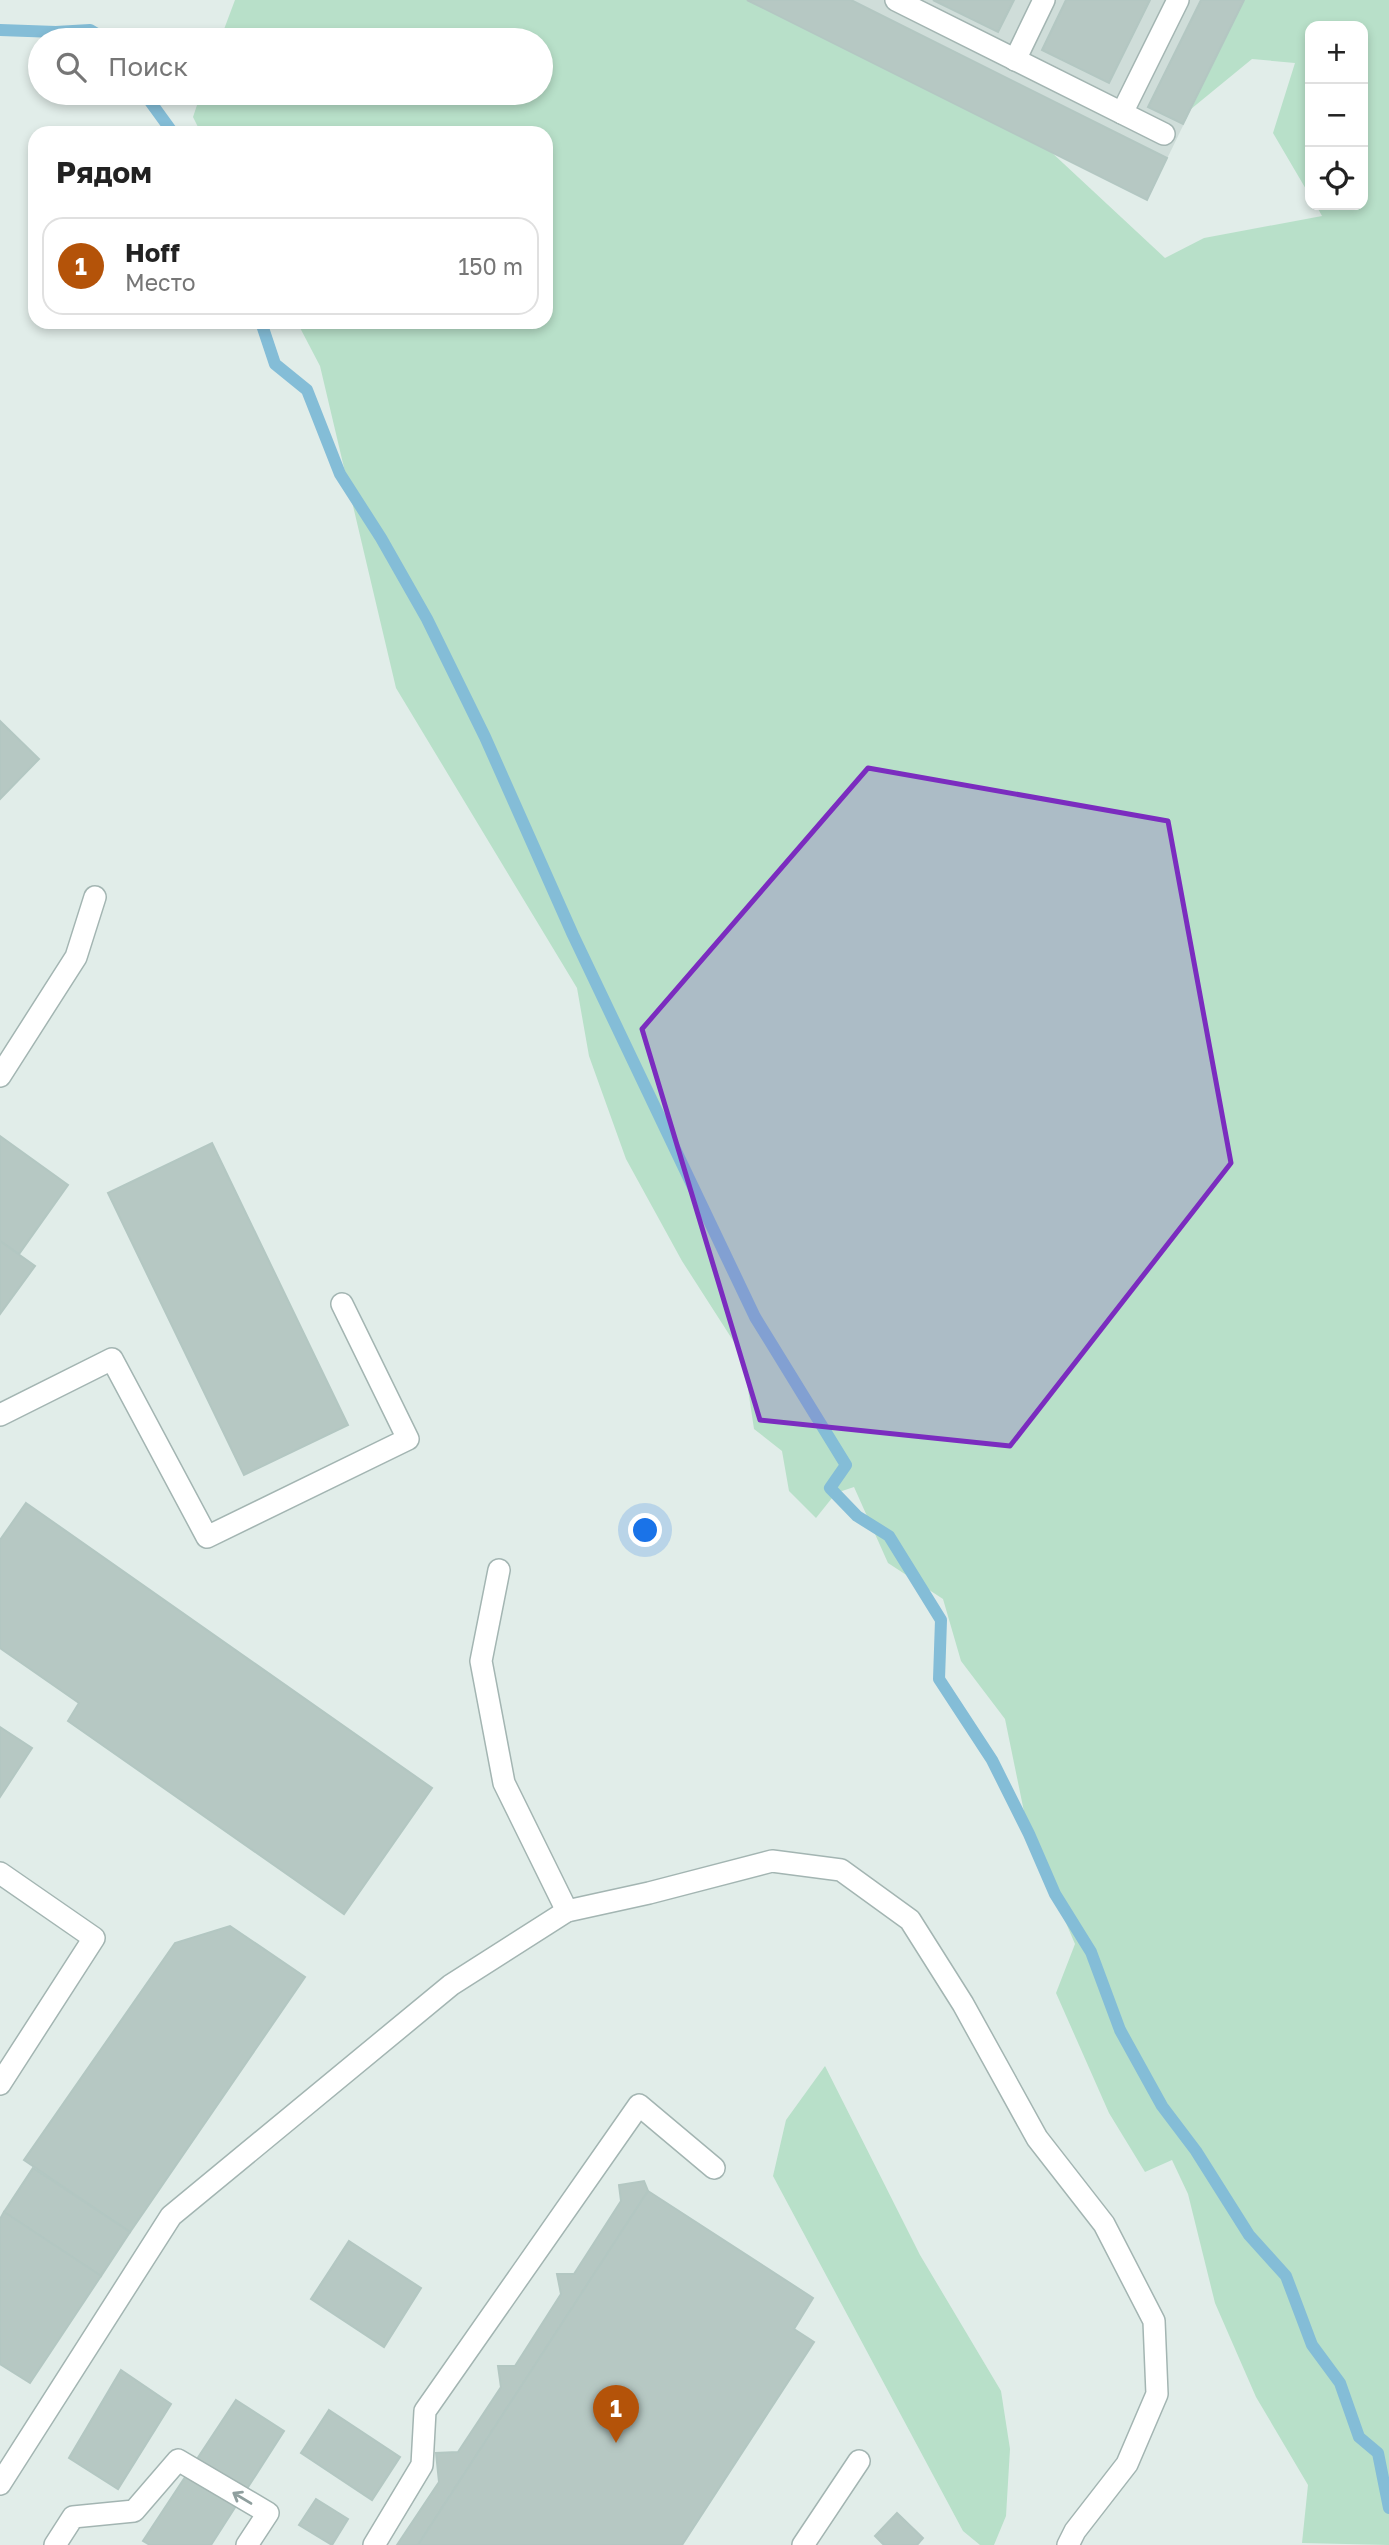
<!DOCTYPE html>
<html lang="ru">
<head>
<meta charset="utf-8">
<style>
  :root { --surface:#fff; --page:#f2f2f2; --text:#222; --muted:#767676; --line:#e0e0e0; --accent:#b45309 }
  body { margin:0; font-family:"Golos Text",sans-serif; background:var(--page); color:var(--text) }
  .controls { position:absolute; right:21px; top:21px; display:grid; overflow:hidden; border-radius:14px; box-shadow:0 4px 10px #0003 }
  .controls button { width:63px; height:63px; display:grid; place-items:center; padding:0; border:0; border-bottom:2px solid var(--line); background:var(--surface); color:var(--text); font:35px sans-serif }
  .you { position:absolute; left:646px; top:1531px; width:24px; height:24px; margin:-18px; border:5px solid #fff; border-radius:50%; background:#1a73e8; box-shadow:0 0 0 10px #1a73e833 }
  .badge { display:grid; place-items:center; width:46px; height:46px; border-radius:50%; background:var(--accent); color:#fff; font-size:23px; font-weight:700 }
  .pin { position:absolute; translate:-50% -58px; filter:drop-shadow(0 2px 4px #0008) }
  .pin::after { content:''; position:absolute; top:37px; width:24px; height:21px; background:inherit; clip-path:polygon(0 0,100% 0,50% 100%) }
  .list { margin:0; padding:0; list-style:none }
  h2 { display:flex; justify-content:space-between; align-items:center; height:91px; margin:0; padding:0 28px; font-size:30px }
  h2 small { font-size:23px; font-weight:400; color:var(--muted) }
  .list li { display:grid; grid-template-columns:46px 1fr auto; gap:21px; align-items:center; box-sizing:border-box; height:98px; margin:0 14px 14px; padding:0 14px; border:2px solid var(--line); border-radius:21px }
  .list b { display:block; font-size:26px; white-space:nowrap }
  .list p { margin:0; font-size:23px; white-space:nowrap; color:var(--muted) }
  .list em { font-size:23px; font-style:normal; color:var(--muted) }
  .icon { flex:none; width:38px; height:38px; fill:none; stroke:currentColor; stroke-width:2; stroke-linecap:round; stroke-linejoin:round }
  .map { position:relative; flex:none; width:1389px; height:2545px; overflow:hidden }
  .search { position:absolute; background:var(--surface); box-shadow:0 4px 10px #0003; left:28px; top:28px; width:525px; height:77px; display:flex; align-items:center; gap:18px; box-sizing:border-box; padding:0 24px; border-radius:38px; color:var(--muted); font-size:26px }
  .panel { position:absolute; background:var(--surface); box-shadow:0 4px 10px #0003; left:28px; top:126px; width:525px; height:203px; border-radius:21px }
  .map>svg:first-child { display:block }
  .built { fill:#cfddd9 }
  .green { fill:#b8e0c9 }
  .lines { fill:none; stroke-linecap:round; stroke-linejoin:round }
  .stream { stroke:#84bdd7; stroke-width:12 }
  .building { fill:#b6c8c3; stroke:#b3c7c2; stroke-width:2 }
  .minor-casing { stroke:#a3b5b2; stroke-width:24 }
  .minor { stroke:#fff; stroke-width:21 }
  .oneway { stroke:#8f9f9e }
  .marked { fill:#7b2cbf; fill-opacity:0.2; stroke:#7b2cbf; stroke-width:5; stroke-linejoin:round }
</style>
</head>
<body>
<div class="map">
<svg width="1389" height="2545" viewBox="0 0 1389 2545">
  <rect width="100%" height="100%" fill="#e1ede9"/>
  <path class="built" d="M747,0H1244L1147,200Z"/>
  <g class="green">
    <path d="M235,0H747L1049,150L1165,258L1204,238L1322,216L1316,205H1363V26H1310V196L1273,133L1295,63L1252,59L1191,109L1244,0H1389V2545L1302,2543L1308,2485L1256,2397L1215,2303L1188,2194L1172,2160L1145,2172L1109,2113L1056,1993L1075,1944L1029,1836L1005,1719L961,1661L943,1599L888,1563L854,1487L836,1493L816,1518L789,1491L782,1451L754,1429L743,1356L682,1261L626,1159L589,1056L577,988L396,688L320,366L297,322H546V133H201L193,117L201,93H541V40H220Z"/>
    <path d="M825,2066L920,2255L1001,2391L1010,2449L1006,2516L994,2545H980L963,2531L773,2176L786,2120Z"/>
  </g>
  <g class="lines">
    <g class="stream">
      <path d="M0,30L56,32L90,30L107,40"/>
      <path d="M144,93L173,133"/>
      <path d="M261,322L275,364L307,390L340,474L381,538L427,619L485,737L573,935L755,1317L846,1465L830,1488L857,1516L889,1536L941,1620L939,1679L992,1760L1029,1834L1055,1894L1091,1952L1120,2030L1162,2106L1196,2151L1249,2235L1286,2276L1312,2345L1340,2383L1359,2437L1378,2453L1389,2508"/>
    </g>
  </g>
  <g class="building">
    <path d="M747,0H851L1167,158L1147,200Z"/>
    <path d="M933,0H1014L998,32Z"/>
    <path d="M1066,0H1150L1109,83L1042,50Z"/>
    <path d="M1201,0H1244L1183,124L1148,107Z"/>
    <path d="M0,721L39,759L0,799Z"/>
    <path d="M0,1136L68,1185L19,1254L0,1241Z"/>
    <path d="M212,1143L348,1425L244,1475L108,1193Z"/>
    <path d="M0,1241L35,1266L0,1314Z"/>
    <path d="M26,1503L432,1788L344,1914L68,1721L79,1703L0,1648V1540Z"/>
    <path d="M0,1727L32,1748L0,1797Z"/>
    <path d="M230,1926L305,1977L130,2232L24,2160L175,1943Z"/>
    <path d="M33,2168L130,2232L101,2276L4,2212Z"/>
    <path d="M644,2181L648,2191L418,2545H397L439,2482L436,2453L458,2452L501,2387L498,2366H515L561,2294L557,2274H574L621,2201L619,2185Z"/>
    <path d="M648,2191L813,2298L794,2329L814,2342L682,2545H418Z"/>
    <path d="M4,2212L101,2276L30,2383L0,2364V2219Z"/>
    <path d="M349,2241L421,2288L384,2347L311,2299Z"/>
    <path d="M121,2370L171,2404L118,2489L69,2458Z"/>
    <path d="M236,2400L284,2431L211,2545H150L143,2541Z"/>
    <path d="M329,2410L400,2457L372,2500L301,2453Z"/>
    <path d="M316,2499L348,2519L332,2545L299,2525Z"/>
    <path d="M897,2513L923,2538L917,2545H884L875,2536Z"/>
  </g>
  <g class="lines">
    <g class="minor-casing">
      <g id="minor">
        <path d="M896,0L1164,134"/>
        <path d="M1015,60L1044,0"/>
        <path d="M1122,113L1178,0"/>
        <path d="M0,1076L76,957L95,897"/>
        <path d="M0,1415L112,1359L207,1537L408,1439L342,1304"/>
        <path d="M499,1570L481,1661L504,1783L567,1911"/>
        <path d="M0,1873L94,1938L0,2084"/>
        <path d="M0,2484L171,2216L451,1985L567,1911L649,1893L772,1861L841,1870L910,1920L963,2004L1037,2138L1104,2224L1154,2321L1157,2394L1127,2464L1075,2531L1068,2545"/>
        <path d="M55,2545L73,2517L134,2511L178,2460L268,2513L247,2545"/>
        <path d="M374,2545L422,2465L425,2411L639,2105L714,2168"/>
        <path d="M803,2545L859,2461"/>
      </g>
    </g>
    <use href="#minor" class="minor"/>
  </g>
  <defs><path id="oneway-shaft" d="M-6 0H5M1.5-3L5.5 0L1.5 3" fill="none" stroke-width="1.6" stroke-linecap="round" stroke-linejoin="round" transform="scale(1.75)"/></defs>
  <use class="oneway" href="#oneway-shaft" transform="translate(242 2498) rotate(-149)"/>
  <path class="marked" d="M868,768L1168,821L1231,1163L1010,1446L760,1420L642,1029Z"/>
</svg>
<div class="controls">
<button>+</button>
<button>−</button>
<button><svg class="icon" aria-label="locate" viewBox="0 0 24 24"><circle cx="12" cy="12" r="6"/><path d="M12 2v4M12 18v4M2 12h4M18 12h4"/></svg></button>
</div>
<div class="you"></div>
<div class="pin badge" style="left:616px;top:2443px">1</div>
<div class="search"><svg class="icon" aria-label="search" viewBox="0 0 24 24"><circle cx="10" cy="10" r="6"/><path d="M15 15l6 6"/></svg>Поиск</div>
<section class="panel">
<h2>Рядом<small></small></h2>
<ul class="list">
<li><span class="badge">1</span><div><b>Hoff</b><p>Место</p></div><em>150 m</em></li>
</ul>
</section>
</div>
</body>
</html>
